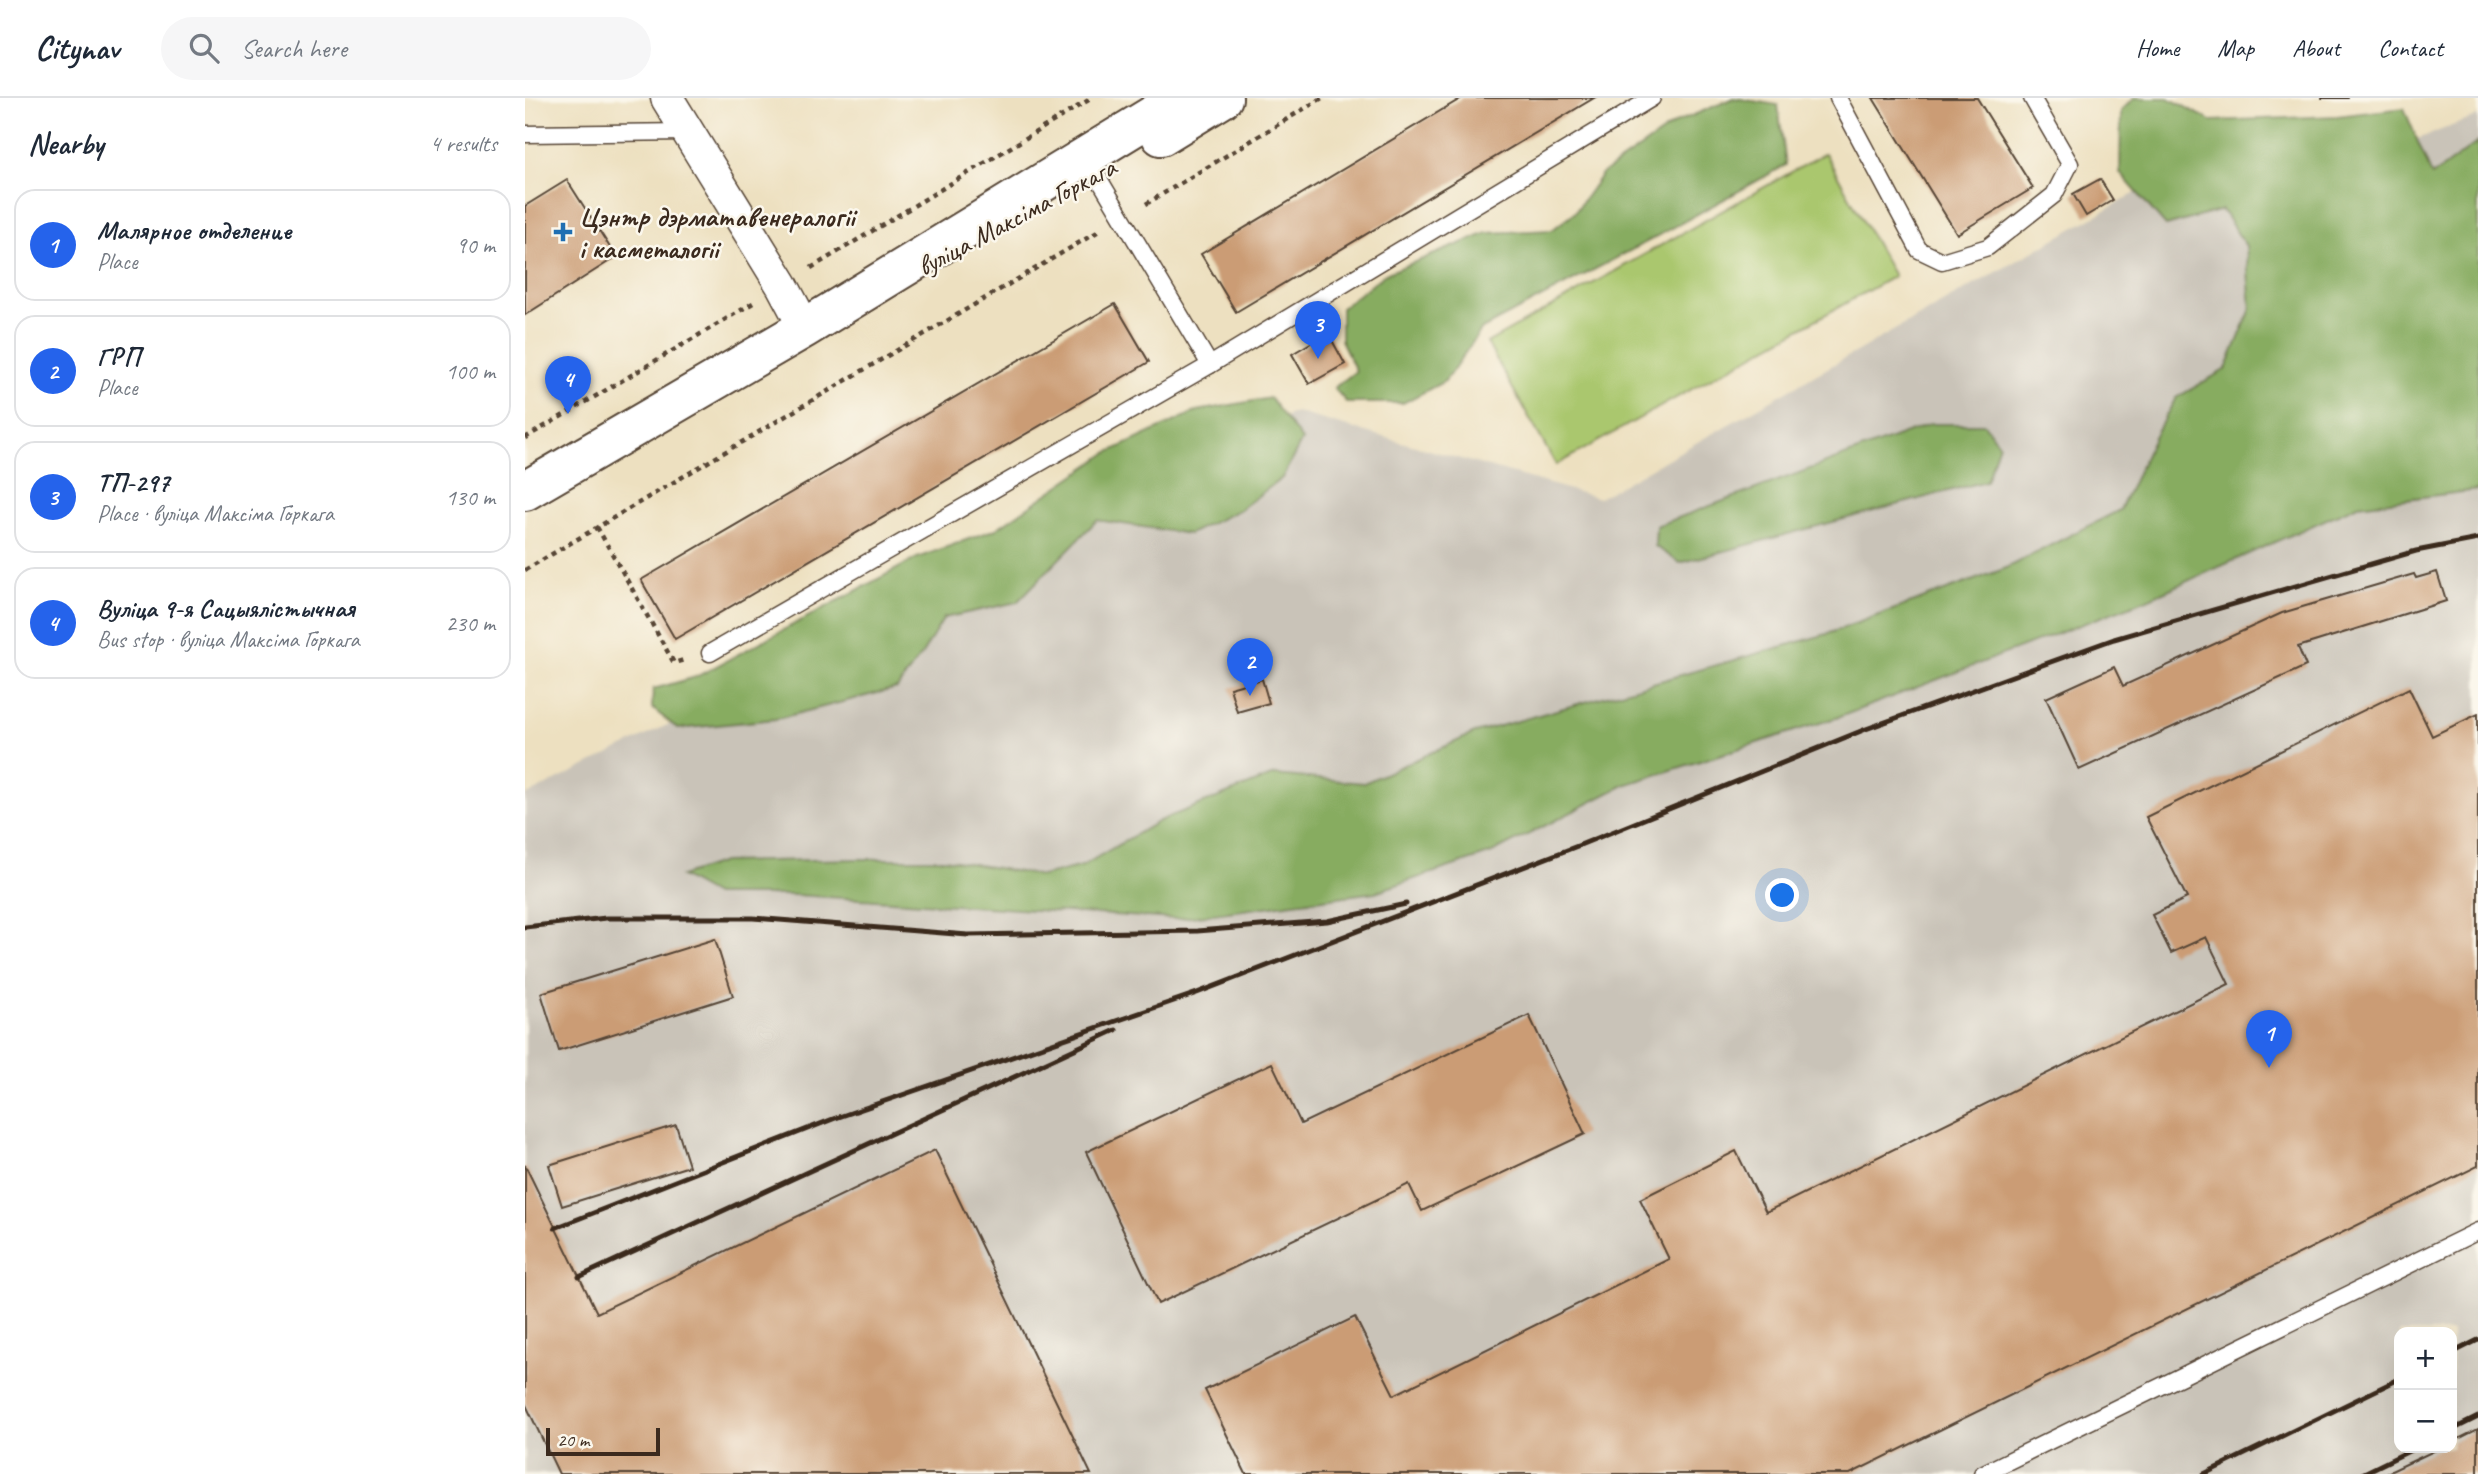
<!DOCTYPE html>
<html lang="en">
<head>
<meta charset="utf-8">
<style>
  :root { --surface:#fff; --page:#f6f6f7; --text:#1f2937; --muted:#747a83; --line:#e0e1e3; --accent:#2563eb }
  body { margin:0; font-family:Caveat,sans-serif; background:var(--page); color:var(--text) }
  .controls { position:absolute; right:21px; bottom:21px; display:grid; overflow:hidden; border-radius:14px; box-shadow:0 7px 28px #0002 }
  .controls button { width:63px; height:63px; display:grid; place-items:center; padding:0; border:0; border-bottom:2px solid var(--line); background:var(--surface); color:var(--text); font:35px sans-serif }
  .scale { position:absolute; left:21px; bottom:18px; width:114px; box-sizing:border-box; padding-left:7px; border:4px solid #3b2a1e; border-top:0; font-size:19px; line-height:24px; white-space:nowrap; color:#3b2a1e; -webkit-text-stroke:5px #fbf7ec; paint-order:stroke }
  .you { position:absolute; left:1258px; top:798px; width:24px; height:24px; margin:-18px; border:5px solid #fff; border-radius:50%; background:#1a73e8; box-shadow:0 0 0 10px #1a73e833 }
  .badge { display:grid; place-items:center; width:46px; height:46px; border-radius:50%; background:var(--accent); color:#fff; font-size:23px; font-weight:700 }
  .pin { position:absolute; translate:-50% -58px; filter:drop-shadow(0 2px 4px #0008) }
  .pin::after { content:''; position:absolute; top:37px; width:24px; height:21px; background:inherit; clip-path:polygon(0 0,100% 0,50% 100%) }
  .list { margin:0; padding:0; list-style:none }
  h2 { display:flex; justify-content:space-between; align-items:center; height:91px; margin:0; padding:0 28px; font-size:30px }
  h2 small { font-size:23px; font-weight:400; color:var(--muted) }
  .list li { display:grid; grid-template-columns:46px 1fr auto; gap:21px; align-items:center; box-sizing:border-box; height:112px; margin:0 14px 14px; padding:0 14px; border:2px solid var(--line); border-radius:21px }
  .list b { display:block; font-size:26px; white-space:nowrap }
  .list p { margin:0; font-size:23px; white-space:nowrap; color:var(--muted) }
  .list em { font-size:23px; font-style:normal; color:var(--muted) }
  .icon { flex:none; width:38px; height:38px; fill:none; stroke:currentColor; stroke-width:2; stroke-linecap:round; stroke-linejoin:round }
  .map { position:relative; flex:none; width:1953px; height:1376px; overflow:hidden }
  header { display:flex; align-items:center; gap:42px; box-sizing:border-box; height:98px; padding:0 35px; background:var(--surface); border-bottom:2px solid var(--line) }
  header strong { font-size:33px }
  nav { display:flex; gap:38px; margin-inline-start:auto; font-size:24px }
  .search { width:490px; height:63px; background:var(--page); display:flex; align-items:center; gap:18px; box-sizing:border-box; padding:0 24px; border-radius:38px; color:var(--muted); font-size:26px }
  main { display:flex }
  aside { flex:1; background:var(--surface) }
  .map>svg:first-child { display:block }
  .industrial { fill:#c9c3b8; fill-rule:evenodd }
  .green { fill:#aac76e; stroke:#727846; stroke-width:2 }
  .forest { fill:#87ac61; stroke:#616b40; stroke-width:2 }
  .building { fill:#cb9c74 }
  .lines { fill:none; stroke-linecap:round; stroke-linejoin:round }
  .service-casing { stroke:#564536; stroke-width:19 }
  .minor-casing { stroke:#564536; stroke-width:35 }
  .secondary-casing { stroke:#564536; stroke-width:42 }
  .path { stroke:#564536; stroke-width:4.5; stroke-dasharray:5 5; stroke-linecap:butt }
  .service { stroke:#fff; stroke-width:16 }
  .minor { stroke:#fff; stroke-width:32 }
  .secondary { stroke:#fff; stroke-width:38 }
  .tram { stroke:#3b2a1e; stroke-width:2 }
  .rail { stroke:#3b2a1e; stroke-width:5 }
  .poi-dot { fill:#1f6fb2; stroke:#fbf7ec; stroke-width:2.5 }
  .labels { text-anchor:middle; stroke-width:5; stroke-linejoin:round; paint-order:stroke }
  .poi-label { font-size:28px; font-weight:bold; fill:#3b2a1e; stroke:#fbf7ec; text-anchor:start }
  .street-label { font-size:28px; fill:#3b2a1e; stroke:#fbf7ec }
</style>
</head>
<body>
<header>
<strong>Citynav</strong>
<div class="search"><svg class="icon" aria-label="search" viewBox="0 0 24 24"><circle cx="10" cy="10" r="6"/><path d="M15 15l6 6"/></svg>Search here</div>
<nav><a>Home</a><a>Map</a><a>About</a><a>Contact</a></nav>
</header>
<main>
<aside>
<h2>Nearby<small>4 results</small></h2>
<ul class="list">
<li><span class="badge">1</span><div><b>Малярное отделение</b><p>Place</p></div><em>90 m</em></li>
<li><span class="badge">2</span><div><b>ГРП</b><p>Place</p></div><em>100 m</em></li>
<li><span class="badge">3</span><div><b>ТП-297</b><p>Place · вуліца Максіма Горкага</p></div><em>130 m</em></li>
<li><span class="badge">4</span><div><b>Вуліца 9-я Сацыялістычная</b><p>Bus stop · вуліца Максіма Горкага</p></div><em>230 m</em></li>
</ul>
</aside>
<div class="map">
<svg width="1953" height="1376" viewBox="0 0 1953 1376">
  <rect width="100%" height="100%" fill="#fbf7ec"/>
  <filter id="ink" filterUnits="userSpaceOnUse"><feTurbulence type="fractalNoise" baseFrequency=".0143" numOctaves="2"/><feDisplacementMap in="SourceGraphic" scale="14" xChannelSelector="R" yChannelSelector="G"/><feConvolveMatrix kernelMatrix="1 2 1 2 8 2 1 2 1" color-interpolation-filters="sRGB"/></filter>
  <filter id="wash" filterUnits="userSpaceOnUse"><feTurbulence type="fractalNoise" baseFrequency=".00686" numOctaves="4" result="noise"/><feDisplacementMap in="SourceGraphic" scale="28" xChannelSelector="R" yChannelSelector="G"/><feGaussianBlur stdDeviation="1.57" result="paint"/><feColorMatrix in="noise" values="0 0 0 0 0 0 0 0 0 0 0 0 0 0 0 0 0 1.4 0 .05"/><feComposite in="paint" operator="in"/></filter>
  <g filter="url(#wash)">
    <rect width="100%" height="100%" fill="#ede0c0"/>
    <path class="industrial" d="M1953,18V1376H0V698L770,314L1074,400L1681,55L1774,86ZM1874,1234H1927V1350H1874Z"/>
    <path class="green" d="M1300,55L1369,178L1031,367L962,245Z"/>
    <g class="forest">
      <path d="M1209,0L1253,7L1261,67L1129,140L957,231L920,283L878,305H822L809,290L831,273L816,242V210L860,176L962,135L1027,132L1050,114L1077,76L1152,24Z"/>
      <path d="M1609,0H1644L1686,23L1812,18L1879,10L1907,78L1953,44V392L1833,407L1620,502L1317,618L1099,687L967,755L850,794L651,821L270,797H190L156,778L198,764L333,761H420L517,778L557,768L634,723L749,677L839,685L950,635L1302,536L1479,471L1595,412L1629,339L1651,300L1701,271L1726,211L1721,148L1697,112L1641,128L1595,75L1596,13Z"/>
      <path d="M745,300L777,342L757,380L714,412L664,436L572,422L492,504L419,520L397,556L372,590L251,621L153,631L127,610L128,591L171,579L392,460L471,431L582,355L672,313Z"/>
      <path d="M1406,326H1459L1474,346L1461,383L1155,465L1130,448L1131,428Z"/>
    </g>
    <g id="blocks">
      <g class="building">
        <path d="M937,0H1069L711,214L676,156Z"/>
        <path d="M1348,0H1452L1508,90L1432,136Z"/>
        <path d="M1575,81L1588,102L1561,118L1548,96Z"/>
        <path d="M42,82L91,159L0,217V108Z"/>
        <path d="M590,206L624,264L150,541L116,482Z"/>
        <path d="M803,235L820,266L784,286L767,256Z"/>
        <path d="M1912,474L1921,503L1773,549L1781,568L1554,672L1521,600L1589,569L1598,588L1757,515L1889,476L1891,480Z"/>
        <path d="M737,581L744,605L712,614L705,590Z"/>
        <path d="M1884,590L1907,638L1953,616V1068L1325,1376H721L680,1292L830,1219L869,1297L1144,1161L1115,1101L1211,1053L1241,1114L1704,886L1681,839L1646,855L1627,817L1662,800L1621,719Z"/>
        <path d="M190,841L208,898L34,953L16,895Z"/>
        <path d="M1004,917L1060,1036L897,1113L884,1086L633,1206L561,1054L747,965L776,1026Z"/>
        <path d="M151,1027L164,1068L37,1108L24,1067Z"/>
        <path d="M410,1052L566,1376H34L0,1305V1067L72,1215Z"/>
        <path d="M1953,1331V1376H1860L1915,1350H1927V1344Z"/>
      </g>
    </g>
  </g>
  <g filter="url(#ink)">
    <use href="#blocks" fill-opacity="0" stroke="#564536" stroke-width="2"/>
    <g class="lines">
      <g class="service-casing">
        <g id="service">
          <path d="M1313,0L1394,152L1417,163L1463,149L1529,97L1545,66L1507,0"/>
          <path d="M0,36L162,34"/>
          <path d="M561,59L685,267"/>
          <path d="M185,555L685,267L1127,0"/>
          <path d="M1457,1376L1953,1133"/>
        </g>
      </g>
      <g class="minor-casing">
        <path id="minor" d="M142,0L257,187L280,230"/>
      </g>
      <g class="secondary-casing">
        <g id="secondary">
          <path d="M636,38L698,0"/>
          <path d="M0,393L280,230L656,0"/>
        </g>
      </g>
      <g class="path">
        <path d="M621,106L797,0"/>
        <path d="M286,170L567,0"/>
        <path d="M0,340L228,205"/>
        <path d="M72,429L149,565L159,562"/>
        <path d="M0,472L574,133"/>
      </g>
      <use href="#service" class="service"/>
      <use href="#minor" class="minor"/>
      <use href="#secondary" class="secondary"/>
      <path class="tram" d="M1797,0H1823"/>
      <g class="rail">
        <path d="M0,829L81,820H228L443,837L672,833L802,823L881,806"/>
        <path d="M30,1130L308,1021L672,895L1055,747L1341,631L1589,541L1891,453L1953,441"/>
        <path d="M54,1179L591,932"/>
        <path d="M1927,1255L1953,1242"/>
        <path d="M1927,1332L1953,1319"/>
        <path d="M1679,1376L1874,1281"/>
        <path d="M1837,1376L1890,1350"/>
      </g>
    </g>
  </g>
  <path class="poi-dot" d="M34.5 123.5h7v7h7v7h-7v7h-7v-7h-7v-7h7z"/>
  <g class="labels">
    <g class="poi-label">
      <text x="54" y="128">Цэнтр дэрматавенералогіі<tspan x="54" dy="32">і касметалогіі</tspan></text>
    </g>
    <g class="street-label">
      <text transform="translate(491 118) rotate(-28)" y="10">вуліца Максіма Горкага</text>
    </g>
  </g>
</svg>
<div class="controls">
<button>+</button>
<button>−</button>
</div>
<div class="scale">20 m</div>
<div class="you"></div>
<div class="pin badge" style="left:1744px;top:970px">1</div>
<div class="pin badge" style="left:725px;top:598px">2</div>
<div class="pin badge" style="left:793px;top:261px">3</div>
<div class="pin badge" style="left:43px;top:316px">4</div>
</div>
</main>
</body>
</html>
